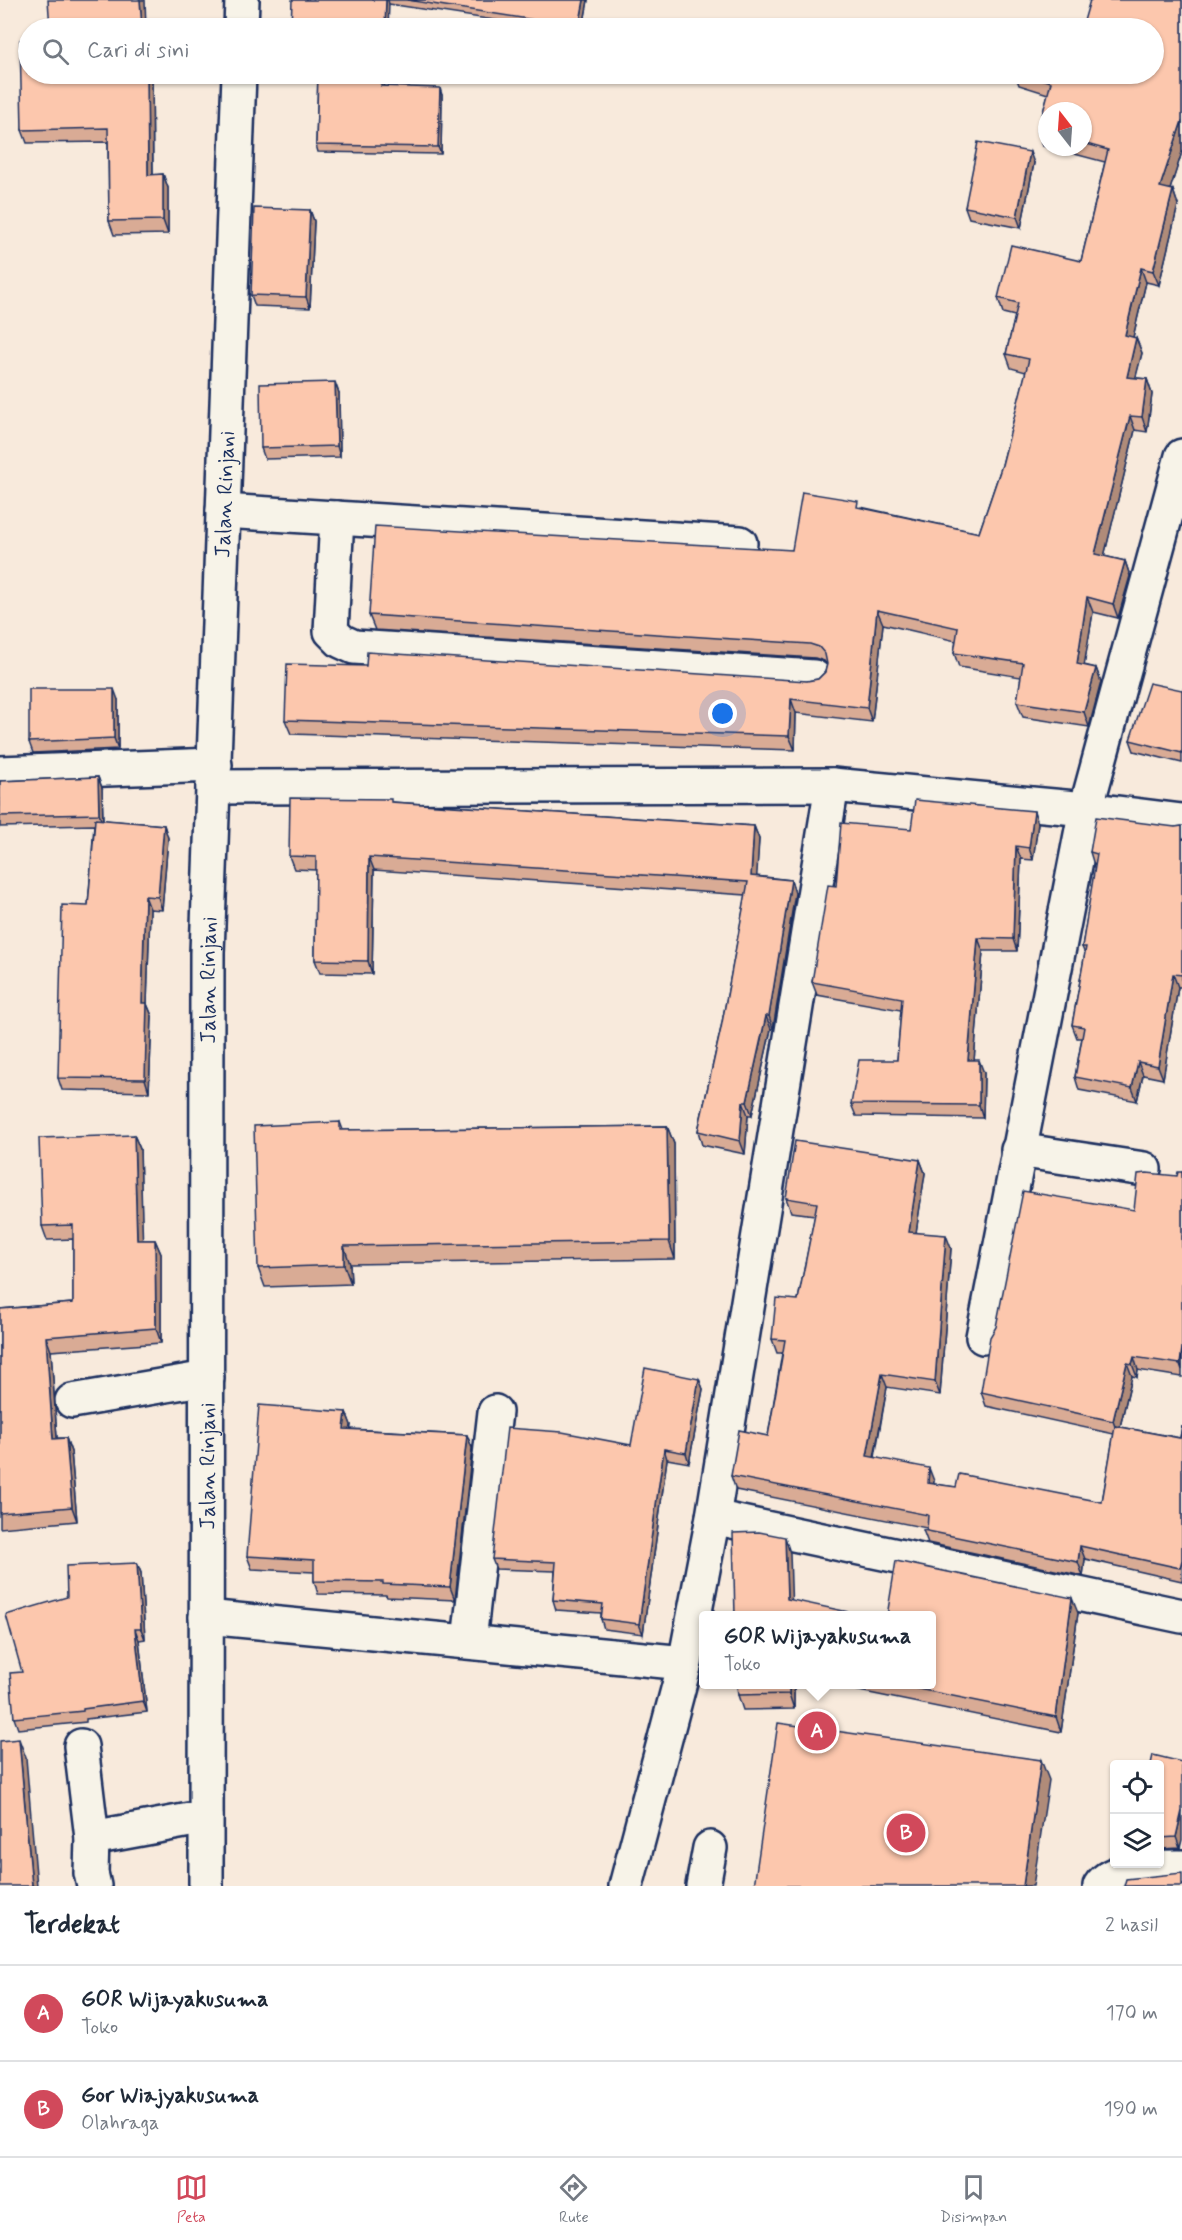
<!DOCTYPE html>
<html lang="id">
<head>
<meta charset="utf-8">
<style>
  :root { --surface:#fff; --page:#f6f6f7; --text:#1f2937; --muted:#747a83; --line:#e0e1e3; --accent:#d1495b }
  body { margin:0; font-family:Mynerve,sans-serif; background:var(--page); color:var(--text) }
  .controls { position:absolute; right:18px; bottom:18px; display:grid; overflow:hidden; border-radius:6px; box-shadow:0 2px 4px #0004 }
  .controls button { width:54px; height:54px; display:grid; place-items:center; padding:0; border:0; border-bottom:2px solid var(--line); background:var(--surface); color:var(--text); font:30px sans-serif }
  .compass { position:absolute; left:1038px; top:102px; width:54px; height:54px; border-radius:50%; background:var(--surface); box-shadow:0 2px 4px #0004; rotate:343deg }
  .you { position:absolute; left:723px; top:714px; width:21px; height:21px; margin:-15px; border:4px solid #fff; border-radius:50%; background:#1a73e8; box-shadow:0 0 0 9px #1a73e833 }
  .badge { display:grid; place-items:center; width:39px; height:39px; border-radius:50%; background:var(--accent); color:#fff; font-size:20px; font-weight:700 }
  .pin { position:absolute; translate:-50% -50%; border:3px solid #fff; box-shadow:0 2px 6px #0006 }
  .popup { position:absolute; left:699px; top:1611px; width:237px; height:78px; box-sizing:border-box; display:grid; place-content:center; border-radius:6px; background:var(--surface); filter:drop-shadow(0 2px 4px #0005); font-size:20px; white-space:nowrap; color:var(--muted) }
  .popup b { font-size:22px; color:var(--text) }
  .popup::after { content:''; position:absolute; left:50%; top:100%; margin-left:-12px; border:12px solid transparent; border-top-color:var(--surface) }
  .list { margin:0; padding:0; list-style:none }
  h2 { display:flex; justify-content:space-between; align-items:center; height:78px; margin:0; padding:0 24px; font-size:26px }
  h2 small { font-size:20px; font-weight:400; color:var(--muted) }
  .list li { display:grid; grid-template-columns:39px 1fr auto; gap:18px; align-items:center; box-sizing:border-box; height:96px; padding:0 24px; border-top:2px solid var(--line) }
  .list b { display:block; font-size:22px; white-space:nowrap }
  .list p { margin:0; font-size:20px; white-space:nowrap; color:var(--muted) }
  .list em { font-size:20px; font-style:normal; color:var(--muted) }
  .icon { flex:none; width:33px; height:33px; fill:none; stroke:currentColor; stroke-width:2; stroke-linecap:round; stroke-linejoin:round }
  .map { position:relative; flex:none; width:1182px; height:1886px; overflow:hidden }
  .search { position:absolute; background:var(--surface); box-shadow:0 2px 4px #0004; left:18px; right:18px; top:18px; height:66px; display:flex; align-items:center; gap:15px; box-sizing:border-box; padding:0 21px; border-radius:33px; color:var(--muted); font-size:22px }
  .sheet { height:270px; background:var(--surface) }
  nav { display:flex; justify-content:space-around; align-items:center; box-sizing:border-box; height:84px; border-top:2px solid var(--line); background:var(--surface); font-size:16px; color:var(--muted) }
  nav a { display:grid; justify-items:center; gap:3px }
  nav .on { color:var(--accent) }
  .map>svg:first-child { display:block }
  .lines { fill:none; stroke-linecap:round; stroke-linejoin:round }
  .minor-casing { stroke:#1b2f5e; stroke-width:38 }
  .minor { stroke:#f7f3e8; stroke-width:33 }
  .wall { fill:#d9ab95; stroke:#1b2f5e; stroke-width:1.5 }
  .shaded-wall { fill:#b08b79; stroke:#1b2f5e; stroke-width:1.5 }
  .building { fill:#fcc7ad; stroke:#1b2f5e; stroke-width:1.5 }
  .labels { text-anchor:middle; stroke-width:4.5; stroke-linejoin:round; paint-order:stroke }
  .street-label { font-size:22px; fill:#1b2f5e; stroke:#f7f3e8 }
</style>
</head>
<body>
<div class="map">
<svg width="1182" height="1886" viewBox="0 0 1182 1886">
  <rect width="100%" height="100%" fill="#f8eadc"/>
  <filter id="ink" filterUnits="userSpaceOnUse"><feTurbulence type="fractalNoise" baseFrequency=".0167" numOctaves="2"/><feDisplacementMap in="SourceGraphic" scale="12" xChannelSelector="R" yChannelSelector="G"/><feConvolveMatrix kernelMatrix="1 2 1 2 8 2 1 2 1" color-interpolation-filters="sRGB"/></filter>
  <g filter="url(#ink)">
    <g class="lines">
      <g class="minor-casing">
        <g id="minor">
          <path d="M241,28L242,0"/>
          <path d="M223,511L740,543"/>
          <path d="M337,518L331,631L341,641L354,647L814,677"/>
          <path d="M0,773L215,765"/>
          <path d="M213,787L832,785"/>
          <path d="M1018,1150L1144,1169"/>
          <path d="M983,1337L1086,809L1182,821"/>
          <path d="M72,1401L207,1378"/>
          <path d="M713,1517L1182,1616"/>
          <path d="M206,1617L685,1663"/>
          <path d="M469,1641L495,1412"/>
          <path d="M81,1746L92,1838"/>
          <path d="M94,1886L91,1873L92,1838L206,1817"/>
          <path id="s1" d="M206,1886L207,953L239,74"/>
          <path d="M626,1886L685,1663L713,1517L832,785L1086,809L1182,456"/>
          <path d="M703,1886L710,1848"/>
          <path d="M1100,1886C1112,1866 1161,1867 1182,1867"/>
        </g>
      </g>
      <use href="#minor" class="minor"/>
    </g>
    <g class="wall">
      <path d="M292,0H588L583,28H547L389,4Z"/>
      <path d="M1182,0V152L1170,189L1173,190L1178,205L1159,285L1146,282L1133,337L1136,338L1142,353L1135,378L1147,379L1152,394L1147,432L1135,430L1104,556L1125,561L1130,576L1118,618L1093,612L1084,665L1096,668L1101,682L1089,727L1023,717L1017,702L1021,677L959,667L954,653L956,641L883,624L872,722L796,713L795,750L291,734L285,720L807,681L818,679L825,672L827,665L824,661L815,658L375,630L369,615L792,550L861,507L979,533L1002,465L1026,372L1011,368L1006,354L1015,316L1003,313L998,298L1081,261L1105,162L1048,147H1083V111H1047V147L1043,146L1038,131L1048,94L1019,85L1015,74H1154Z"/>
      <path d="M28,74H152L153,175L163,174L168,188V234L114,235L109,221L108,142L27,143L22,130Z"/>
      <path d="M318,74H385L384,86L442,95L441,154L318,152L316,145Z"/>
      <path d="M1034,163L1021,228L969,218L965,207Z"/>
      <path d="M310,210L314,221L310,308L255,306L251,295Z"/>
      <path d="M339,393L340,457L265,459L261,448Z"/>
      <path d="M1182,690V763L1134,751L1130,740Z"/>
      <path d="M118,700V749L33,753L29,742Z"/>
      <path d="M98,777L102,788L103,820L164,825L168,838L162,910L150,909L147,1004L152,1016L149,1092L62,1090L58,1078L88,906L94,825L0,827V781Z"/>
      <path d="M392,802L754,826L759,839L756,876L791,880L795,893L773,1029H771L752,1115H748L745,1154L702,1145L698,1131L721,1028L746,895L374,870L372,974L320,973L315,960L316,870L294,869L289,856Z"/>
      <path d="M1038,823L1033,860L1021,859L1017,951H983L974,1060L984,1073L983,1118L856,1116L851,1104L897,1060L901,1010L817,995L812,982L836,886L911,829Z"/>
      <path d="M1182,826V987H1178L1163,1079L1143,1075L1137,1101L1079,1090L1075,1077L1082,1038H1077L1072,1025L1085,954L1082,947L1096,865H1094L1090,852L1175,827Z"/>
      <path d="M340,1122L343,1130L667,1126L674,1144L675,1259L350,1264L351,1284L265,1287L258,1268Z"/>
      <path d="M134,1135L140,1149L142,1240H155L161,1254V1343L51,1351L57,1438H66L71,1452L77,1521L0,1528V1309L73,1303V1239L47,1240L42,1226Z"/>
      <path d="M920,1160L925,1173L916,1232L951,1248L940,1395L887,1387L875,1457L934,1481L933,1484L956,1487L1102,1502L1114,1434L986,1406L981,1392L1134,1210L1182,1172V1377L1138,1370L1137,1377L1132,1376L1120,1427L1180,1438L1182,1426V1581L1085,1559L1083,1576L928,1543L923,1530H927V1528L736,1490L731,1476L768,1436L782,1353H777L772,1339L798,1300L815,1215L791,1212L786,1198Z"/>
      <path d="M699,1379L703,1389L689,1463L667,1459L643,1634L604,1629L601,1619V1613L556,1610L553,1600L555,1571L496,1569L492,1559L631,1445Z"/>
      <path d="M346,1412L351,1425L350,1429L467,1435L472,1448L455,1600L387,1597L386,1595L318,1594L314,1581V1572L252,1569L247,1556Z"/>
      <path d="M137,1563L141,1573L145,1639L139,1640L147,1712L86,1719V1722L18,1729L14,1718L22,1672L67,1597Z"/>
      <path d="M1078,1613L1061,1732L825,1684H931Z"/>
      <path d="M737,1684H794V1709L743,1710L738,1695Z"/>
      <path d="M1160,1764L1180,1848L1160,1849Z"/>
    </g>
    <g class="shaded-wall">
      <path d="M140,0H145L146,28H142Z"/>
      <path d="M386,0H388L389,4L388,28H385Z"/>
      <path d="M584,0H588L583,28H580L579,27Z"/>
      <path d="M147,74H152L153,188L148,175Z"/>
      <path d="M382,74H385L384,93L381,86Z"/>
      <path d="M440,88L442,95L441,154L438,147Z"/>
      <path d="M1182,121V152L1166,202L1160,187Z"/>
      <path d="M1030,152L1034,163L1021,228L1017,217Z"/>
      <path d="M163,174L168,188V234L163,220Z"/>
      <path d="M1173,190L1178,205L1159,285L1153,271Z"/>
      <path d="M310,210L314,221L310,308L306,297Z"/>
      <path d="M1141,268L1146,282L1130,350L1125,335Z"/>
      <path d="M1136,338L1142,353L1132,392L1127,377Z"/>
      <path d="M1147,379L1152,394L1147,432L1142,417Z"/>
      <path d="M335,382L339,393L340,457L337,446Z"/>
      <path d="M1130,416L1135,430L1101,569L1095,554Z"/>
      <path d="M1125,561L1130,576L1118,618L1113,604Z"/>
      <path d="M1087,597L1093,612L1082,678L1077,664Z"/>
      <path d="M877,610L883,624L872,722L867,708Z"/>
      <path d="M1096,668L1101,682L1089,727L1084,712Z"/>
      <path d="M114,689L118,700V749L114,738Z"/>
      <path d="M791,699L796,713L795,750L789,736Z"/>
      <path d="M98,777L102,788L103,825L99,814Z"/>
      <path d="M1034,811L1038,823L1033,860L1029,848Z"/>
      <path d="M164,825L168,838L162,910L158,897Z"/>
      <path d="M754,826L759,839L756,889L751,876Z"/>
      <path d="M1016,846L1021,859L1017,951L1013,939Z"/>
      <path d="M369,857L374,870L372,974L368,961Z"/>
      <path d="M791,880L795,893L773,1029L769,1016Z"/>
      <path d="M145,896L150,909L147,1004L152,1016L149,1092L145,1079L142,1003Z"/>
      <path d="M978,938L983,951L973,1073L968,1060Z"/>
      <path d="M1173,974L1178,987L1163,1079L1158,1066Z"/>
      <path d="M766,1016L771,1029L752,1115L747,1102Z"/>
      <path d="M979,1060L984,1073L983,1118L979,1105Z"/>
      <path d="M1138,1062L1143,1075L1137,1101L1132,1088Z"/>
      <path d="M743,1102L748,1115L745,1154L740,1141Z"/>
      <path d="M667,1126L674,1144L675,1259L669,1241Z"/>
      <path d="M134,1135L140,1149L143,1254L137,1240Z"/>
      <path d="M920,1160L925,1173L914,1246L909,1232Z"/>
      <path d="M946,1235L951,1248L940,1395L935,1382Z"/>
      <path d="M155,1240L161,1254V1343L156,1328Z"/>
      <path d="M344,1246L350,1264L351,1284L344,1265Z"/>
      <path d="M46,1337L51,1351L58,1453L53,1439Z"/>
      <path d="M1182,1348V1370L1180,1364Z"/>
      <path d="M1134,1357L1138,1370L1137,1377L1132,1364Z"/>
      <path d="M1127,1363L1132,1376L1118,1435L1113,1421Z"/>
      <path d="M882,1374L887,1387L872,1469L867,1456Z"/>
      <path d="M699,1379L703,1389L689,1463L686,1453Z"/>
      <path d="M346,1412L351,1425L349,1442L344,1429Z"/>
      <path d="M467,1435L472,1448L455,1600L450,1587Z"/>
      <path d="M66,1438L71,1452L77,1521L72,1507Z"/>
      <path d="M664,1449L667,1459L643,1634L639,1624Z"/>
      <path d="M929,1468L934,1481L932,1496L928,1483Z"/>
      <path d="M785,1537L790,1553L792,1614L787,1599Z"/>
      <path d="M1080,1546L1085,1559L1083,1576L1078,1562Z"/>
      <path d="M137,1563L141,1573L145,1639L141,1629Z"/>
      <path d="M1072,1598L1078,1613L1061,1732L1056,1717Z"/>
      <path d="M135,1629L139,1640L147,1712L143,1701Z"/>
      <path d="M789,1684H794V1709L789,1694Z"/>
      <path d="M19,1739L26,1758L37,1886H32Z"/>
      <path d="M1041,1760L1049,1780L1033,1886H1023Z"/>
      <path d="M1182,1811V1840L1180,1848L1176,1837Z"/>
    </g>
    <g class="building">
      <path d="M48,0H140L142,28H50Z"/>
      <path d="M292,0H386L385,28H291Z"/>
      <path d="M407,0H584L579,27Z"/>
      <path d="M1090,0H1182V121L1160,187L1173,190L1153,271L1141,268L1125,335L1136,338L1127,377L1147,379L1142,417L1130,416L1095,554L1125,561L1113,604L1087,597L1077,664L1096,668L1084,712L1017,702L1023,663L954,653L958,628L877,610L867,708L791,699L789,736L285,720L287,664L366,666L367,652L807,681L818,679L825,672L827,664L825,654L819,647L810,644L369,615L375,526L792,550L802,492L858,501L857,507L979,533L1002,465L1029,359L1006,354L1018,303L998,298L1011,245L1081,261L1108,150L1083,143V111H1047V134L1038,131L1051,82L1023,74H1154V28H1082Z"/>
      <path d="M1029,25L1039,28H1028Z"/>
      <path d="M20,40H28V74H147L148,175L163,174V220L109,221L108,128L22,130Z"/>
      <path d="M318,74H382L381,86L440,88L438,147L316,145Z"/>
      <path d="M978,142L1030,152L1017,217L965,207Z"/>
      <path d="M254,208L310,210L306,297L251,295Z"/>
      <path d="M335,382L337,446L261,448L260,384Z"/>
      <path d="M1149,683L1182,690V753L1130,740Z"/>
      <path d="M29,689H114V738L29,742Z"/>
      <path d="M98,777L99,814L0,816V781Z"/>
      <path d="M290,798L391,799V802L754,826L751,876L791,880L769,1016H766L747,1102H743L740,1141L698,1131L721,1028L748,882L369,857L368,961L315,960L316,857L289,856Z"/>
      <path d="M915,800L1034,811L1029,848L1016,846L1013,939L978,938L968,1060H979V1105L851,1104L859,1060H897L902,998L812,982L828,885L836,886L841,823L911,829Z"/>
      <path d="M1096,817L1175,827L1182,826V975L1173,974L1158,1066L1138,1062L1132,1088L1075,1077L1084,1027L1072,1025L1086,947H1082L1097,854L1090,852Z"/>
      <path d="M95,819L164,825L158,897L145,896L142,1003H147L145,1079L58,1078L62,905L88,906Z"/>
      <path d="M340,1122V1130L667,1126L669,1241L344,1246V1265L258,1268L254,1126Z"/>
      <path d="M134,1135L137,1240H155L156,1328L46,1337L53,1439L66,1438L72,1507L0,1513V1309L73,1303V1225L42,1226L39,1138Z"/>
      <path d="M795,1141L920,1160L909,1232L946,1235L935,1382L882,1374L867,1456L929,1468L928,1483L956,1487L959,1474L1102,1502L1115,1426L1180,1438L1182,1426V1560L1180,1568L1080,1546L1078,1562L923,1530H927L928,1515L731,1476L739,1430L768,1436L785,1340L772,1339L776,1298L798,1300L817,1203L786,1198Z"/>
      <path d="M1178,1172H1182V1348L1180,1364L1134,1357L1132,1364L1127,1363L1113,1421L981,1392L990,1337L996,1327L1023,1191L1134,1210L1138,1174L1147,1173L1177,1176Z"/>
      <path d="M645,1368L699,1379L686,1453L664,1449L639,1624L601,1619L603,1604L553,1600L556,1562L492,1559L507,1428L562,1432L631,1445Z"/>
      <path d="M259,1405L346,1412L344,1429L467,1435L450,1587L383,1584V1582L314,1581V1560L247,1556Z"/>
      <path d="M759,1532L785,1537L787,1599L867,1616H735L733,1533Z"/>
      <path d="M896,1561L1072,1598L1056,1717L894,1684H931V1616H887Z"/>
      <path d="M137,1563L141,1629H135L143,1701L83,1709V1711L14,1718L10,1673L22,1672L6,1615L67,1597L66,1566Z"/>
      <path d="M737,1684H789V1694L738,1695Z"/>
      <path d="M778,1723L1041,1760L1023,1886H754Z"/>
      <path d="M19,1739L32,1886H0V1741Z"/>
      <path d="M1153,1755L1182,1762V1811L1176,1837L1160,1838V1764H1151Z"/>
      <path d="M1182,1873V1886H1124L1126,1879Z"/>
    </g>
  </g>
  <g class="labels">
    <g class="street-label">
      <text dy="8" stroke="none"><textPath href="#s1" startOffset="1392">Jalan Rinjani</textPath></text>
      <text dy="8" stroke="none"><textPath href="#s1" startOffset="906">Jalan Rinjani</textPath></text>
      <text dy="8" stroke="none"><textPath href="#s1" startOffset="420">Jalan Rinjani</textPath></text>
    </g>
  </g>
</svg>
<div class="controls">
<button><svg class="icon" aria-label="locate" viewBox="0 0 24 24"><circle cx="12" cy="12" r="6"/><path d="M12 2v4M12 18v4M2 12h4M18 12h4"/></svg></button>
<button><svg class="icon" aria-label="layers" viewBox="0 0 24 24"><path d="M12 4l9 5-9 5-9-5zM3 14l9 5 9-5"/></svg></button>
</div>
<svg class="compass" viewBox="-18 -18 36 36"><path d="M0-13l5 13h-10z" fill="#e53935"/><path d="M0 13l5-13h-10z" fill="#747a83"/></svg>
<div class="you"></div>
<div class="pin badge" style="left:817px;top:1731px">A</div>
<div class="popup"><b>GOR Wijayakusuma</b>Toko</div>
<div class="pin badge" style="left:906px;top:1833px">B</div>
<div class="search"><svg class="icon" aria-label="search" viewBox="0 0 24 24"><circle cx="10" cy="10" r="6"/><path d="M15 15l6 6"/></svg>Cari di sini</div>
</div>
<section class="sheet">
<h2>Terdekat<small>2 hasil</small></h2>
<ul class="list">
<li><span class="badge">A</span><div><b>GOR Wijayakusuma</b><p>Toko</p></div><em>170 m</em></li>
<li><span class="badge">B</span><div><b>Gor Wiajyakusuma</b><p>Olahraga</p></div><em>190 m</em></li>
</ul>
</section>
<nav>
<a class="on"><svg class="icon" aria-label="map" viewBox="0 0 24 24"><path d="M3 6l6-2 6 2 6-2v14l-6 2-6-2-6 2zM9 4v14M15 6v14"/></svg>Peta</a>
<a><svg class="icon" aria-label="directions" viewBox="0 0 24 24"><path d="M12 3l9 9-9 9-9-9zM9 14v-3h6M13 9l2 2-2 2"/></svg>Rute</a>
<a><svg class="icon" aria-label="saved" viewBox="0 0 24 24"><path d="M7 4h10v16l-5-4-5 4z"/></svg>Disimpan</a>
</nav>
</body>
</html>
